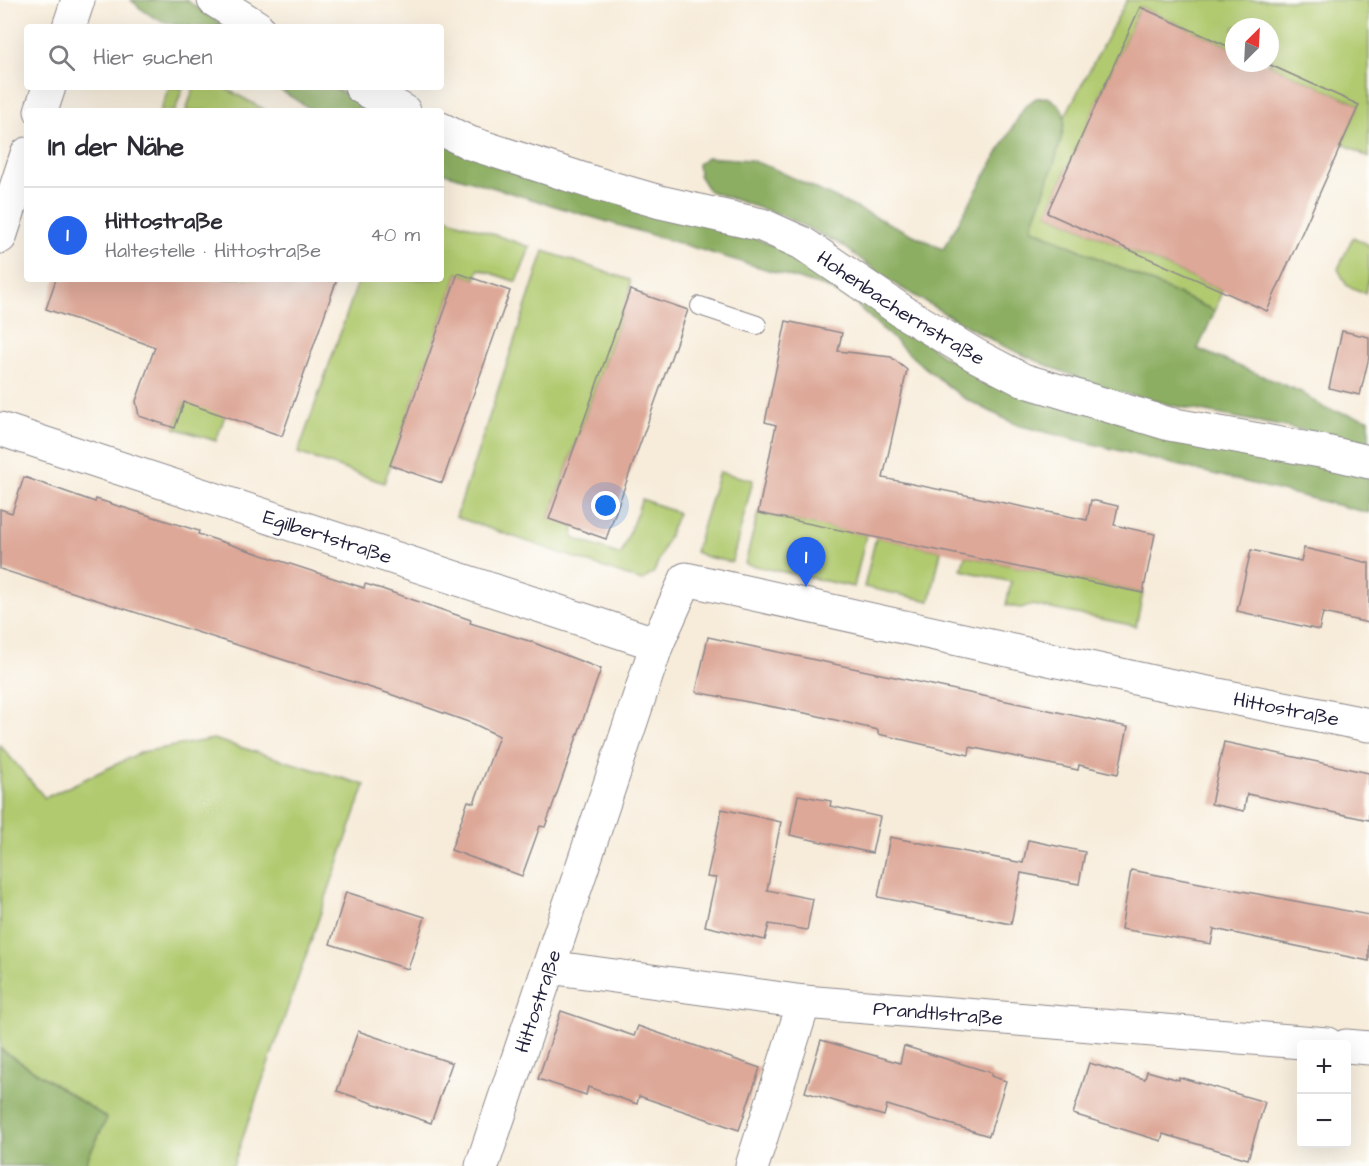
<!DOCTYPE html>
<html lang="de">
<head>
<meta charset="utf-8">
<style>
  :root { --surface:#fff; --page:#f7f7f7; --text:#2b2b33; --muted:#7c7c81; --line:#e1e1e2; --accent:#2563eb }
  body { margin:0; font-family:"Architects Daughter",sans-serif; background:var(--page); color:var(--text) }
  .controls { position:absolute; right:18px; bottom:18px; display:grid; overflow:hidden; border-radius:6px; box-shadow:0 6px 24px #0002 }
  .controls button { width:54px; height:54px; display:grid; place-items:center; padding:0; border:0; border-bottom:2px solid var(--line); background:var(--surface); color:var(--text); font:30px sans-serif }
  .compass { position:absolute; left:1225px; top:18px; width:54px; height:54px; border-radius:50%; background:var(--surface); box-shadow:0 6px 24px #0002; rotate:24deg }
  .you { position:absolute; left:606px; top:506px; width:21px; height:21px; margin:-15px; border:4px solid #fff; border-radius:50%; background:#1a73e8; box-shadow:0 0 0 9px #1a73e833 }
  .badge { display:grid; place-items:center; width:39px; height:39px; border-radius:50%; background:var(--accent); color:#fff; font-size:20px; font-weight:700 }
  .pin { position:absolute; translate:-50% -50px; filter:drop-shadow(0 2px 3px #0008) }
  .pin::after { content:''; position:absolute; top:32px; width:21px; height:18px; background:inherit; clip-path:polygon(0 0,100% 0,50% 100%) }
  .list { margin:0; padding:0; list-style:none }
  h2 { display:flex; justify-content:space-between; align-items:center; height:78px; margin:0; padding:0 24px; font-size:26px }
  h2 small { font-size:20px; font-weight:400; color:var(--muted) }
  .list li { display:grid; grid-template-columns:39px 1fr auto; gap:18px; align-items:center; box-sizing:border-box; height:96px; padding:0 24px; border-top:2px solid var(--line) }
  .list b { display:block; font-size:22px; white-space:nowrap }
  .list p { margin:0; font-size:20px; white-space:nowrap; color:var(--muted) }
  .list em { font-size:20px; font-style:normal; color:var(--muted) }
  .icon { flex:none; width:33px; height:33px; fill:none; stroke:currentColor; stroke-width:2; stroke-linecap:round; stroke-linejoin:round }
  .map { position:relative; flex:none; width:1369px; height:1166px; overflow:hidden }
  .search { position:absolute; background:var(--surface); box-shadow:0 6px 24px #0002; left:24px; top:24px; width:420px; height:66px; display:flex; align-items:center; gap:15px; box-sizing:border-box; padding:0 21px; border-radius:6px; color:var(--muted); font-size:22px }
  .panel { position:absolute; background:var(--surface); box-shadow:0 6px 24px #0002; left:24px; top:108px; width:420px; height:174px; border-radius:6px }
  .map>svg:first-child { display:block }
  .green { fill:#b1ca70; stroke:#6a7656; stroke-width:1.5 }
  .forest { fill:#8cae62; stroke:#57684e; stroke-width:1.5 }
  .building { fill:#dda898 }
  .lines { fill:none; stroke-linecap:round; stroke-linejoin:round }
  .lane-casing { stroke:#8c878a; stroke-width:20 }
  .street-casing { stroke:#8c878a; stroke-width:35 }
  .lane { stroke:#fff; stroke-width:18 }
  .street { stroke:#fff; stroke-width:33 }
  .labels { text-anchor:middle; stroke-width:4.5; stroke-linejoin:round; paint-order:stroke }
  .street-label { font-size:20px; fill:#22223b; stroke:#fdfcf7 }
</style>
</head>
<body>
<div class="map">
<svg width="1369" height="1166" viewBox="0 0 1369 1166">
  <rect width="100%" height="100%" fill="#fdfcf7"/>
  <filter id="ink" filterUnits="userSpaceOnUse"><feTurbulence type="fractalNoise" baseFrequency=".0167" numOctaves="2"/><feDisplacementMap in="SourceGraphic" scale="12" xChannelSelector="R" yChannelSelector="G"/><feConvolveMatrix kernelMatrix="1 2 1 2 8 2 1 2 1" color-interpolation-filters="sRGB"/></filter>
  <filter id="wash" filterUnits="userSpaceOnUse"><feTurbulence type="fractalNoise" baseFrequency=".008" numOctaves="4" result="noise"/><feDisplacementMap in="SourceGraphic" scale="24" xChannelSelector="R" yChannelSelector="G"/><feGaussianBlur stdDeviation="1.35" result="paint"/><feColorMatrix in="noise" values="0 0 0 0 0 0 0 0 0 0 0 0 0 0 0 0 0 1.4 0 .05"/><feComposite in="paint" operator="in"/></filter>
  <g filter="url(#wash)">
    <rect width="100%" height="100%" fill="#f7ecda"/>
    <g class="green">
      <path d="M1127,0H1369V158L1342,143L1359,105L1266,63H1270V27H1234V49L1140,7L1047,213L1222,291L1215,311L1031,228L1061,137L1065,116Z"/>
      <path d="M169,87H183L175,111H160Z"/>
      <path d="M194,87H223L267,111H186Z"/>
      <path d="M441,216L530,247L517,282L479,269L475,279L458,273L384,483L298,453L359,279H441Z"/>
      <path d="M1353,237L1369,245V280L1365,293L1347,286L1338,269Z"/>
      <path d="M544,251L630,280V290L549,518L574,527L573,538L621,555L642,499L678,513L654,572L642,581L456,517Z"/>
      <path d="M227,279H273L216,441L175,428Z"/>
      <path d="M719,472L753,480L732,562L707,557L695,552Z"/>
      <path d="M758,513L866,535L854,587L745,564Z"/>
      <path d="M876,537L941,551L930,601L864,587Z"/>
      <path d="M965,556L1143,593L1136,626L1032,605L1020,608L1006,605L1011,582L961,570Z"/>
      <path d="M213,739L365,785L233,1166H84L107,1118L0,1049V745L45,798L142,752Z"/>
    </g>
    <g class="forest">
      <path d="M131,0H186L226,27C187,27 161,30 131,0Z"/>
      <path d="M275,87H332L380,111H314Z"/>
      <path d="M1048,97C1055,102 1062,106 1064,114C1069,130 1038,208 1031,228L1215,311L1198,349L1301,392L1326,409L1369,419V446L1312,432L1175,406L1111,390L1053,368L1001,345L951,317L888,280L842,245L781,215L709,191L699,175L698,164L707,157L750,160L772,168L943,249L1025,106L1036,98Z"/>
      <path d="M441,141L749,235L837,276L943,356L1029,399L1369,477V513L1017,425L962,397L918,362L851,300L825,287L441,172Z"/>
      <path d="M0,1049L107,1118L84,1166H0Z"/>
    </g>
    <g id="blocks">
      <g class="building">
        <path d="M1140,7L1234,49V63H1266L1359,105L1267,311L1047,213Z"/>
        <path d="M458,273L510,291L442,483L390,465Z"/>
        <path d="M56,279H337L282,436L184,402L175,428L139,416L136,401L155,347L46,309Z"/>
        <path d="M630,290L688,310L606,539L549,519Z"/>
        <path d="M786,321L842,333L838,351L891,357L907,370L883,478L1087,520L1091,500L1118,506L1114,525L1155,534L1143,593L758,513L776,425L765,422Z"/>
        <path d="M1342,331L1369,337V357L1360,395L1329,388Z"/>
        <path d="M24,477L95,502L96,499L112,504L199,531L198,534L364,588L365,584L382,589L471,620L470,623L529,641L601,669L545,827L540,826L522,876L451,850L468,801L474,803L499,736L474,724L387,693L0,569V509L12,513Z"/>
        <path d="M1304,548L1369,563V623L1323,613L1319,630L1237,611L1251,550L1301,561Z"/>
        <path d="M708,637L1128,727L1118,774L1079,765L1078,770L970,747L969,755L878,734V730L810,714L696,692Z"/>
        <path d="M1224,742L1369,773V820L1247,794L1244,811L1211,804Z"/>
        <path d="M798,795L831,801L830,806L880,817L872,853L790,835Z"/>
        <path d="M722,809L781,822L767,890L813,899L807,930L769,924L765,940L705,926L716,878L707,877Z"/>
        <path d="M890,837L1023,863L1028,840L1085,852L1079,884L1021,873L1011,924L878,897Z"/>
        <path d="M1131,870L1369,915V961L1214,929L1211,944L1121,929Z"/>
        <path d="M346,892L425,917L408,969L330,944Z"/>
        <path d="M561,1011L634,1036L638,1026L760,1068L739,1130L639,1096L637,1104L588,1087L586,1095L538,1079Z"/>
        <path d="M358,1031L452,1063L431,1123L337,1091Z"/>
        <path d="M821,1040L900,1063L904,1046L992,1073L991,1076L1006,1081L989,1136L887,1105L884,1116L805,1092Z"/>
        <path d="M1089,1063L1145,1079L1147,1071L1179,1080V1077L1265,1102L1248,1159L1163,1134L1161,1141L1073,1114Z"/>
      </g>
    </g>
  </g>
  <g filter="url(#ink)">
    <use href="#blocks" fill-opacity="0" stroke="#8c878a" stroke-width="1.5"/>
    <g class="lines">
      <g class="lane-casing">
        <path id="lane" d="M700,306L757,325"/>
      </g>
      <g class="street-casing">
        <g id="street">
          <path d="M214,0L257,27"/>
          <path d="M69,27L78,0"/>
          <path d="M361,87L404,111"/>
          <path d="M41,111L49,87"/>
          <path id="s1" d="M441,129L470,143L591,182L660,202L762,225L802,243L905,313L975,355L1023,380L1169,424L1326,452L1369,462"/>
          <path d="M0,237L27,154"/>
          <path id="s2" d="M0,429L657,644"/>
          <path id="s3" d="M549,967L804,1002L1327,1044"/>
          <path d="M1346,1046L1369,1048"/>
          <path id="s4" d="M482,1166L657,644L686,579L1153,682L1369,725"/>
          <path d="M752,1166L804,1002"/>
        </g>
      </g>
      <use href="#lane" class="lane"/>
      <use href="#street" class="street"/>
    </g>
  </g>
  <g class="labels">
    <g class="street-label">
      <text dy="7" stroke="none"><textPath href="#s1" startOffset="498">Hohenbachernstraße</textPath></text>
      <text dy="7" stroke="none"><textPath href="#s2" startOffset="345">Egilbertstraße</textPath></text>
      <text dy="7" stroke="none"><textPath href="#s4" startOffset="1236">Hittostraße</textPath></text>
      <text dy="7" stroke="none"><textPath href="#s4" startOffset="174">Hittostraße</textPath></text>
      <text dy="7" stroke="none"><textPath href="#s3" startOffset="392">Prandtlstraße</textPath></text>
    </g>
  </g>
</svg>
<div class="controls">
<button>+</button>
<button>−</button>
</div>
<svg class="compass" viewBox="-18 -18 36 36"><path d="M0-13l5 13h-10z" fill="#e53935"/><path d="M0 13l5-13h-10z" fill="#7c7c81"/></svg>
<div class="you"></div>
<div class="pin badge" style="left:806px;top:587px">1</div>
<div class="search"><svg class="icon" aria-label="search" viewBox="0 0 24 24"><circle cx="10" cy="10" r="6"/><path d="M15 15l6 6"/></svg>Hier suchen</div>
<section class="panel">
<h2>In der Nähe<small></small></h2>
<ul class="list">
<li><span class="badge">1</span><div><b>Hittostraße</b><p>Haltestelle · Hittostraße</p></div><em>40 m</em></li>
</ul>
</section>
</div>
</body>
</html>
